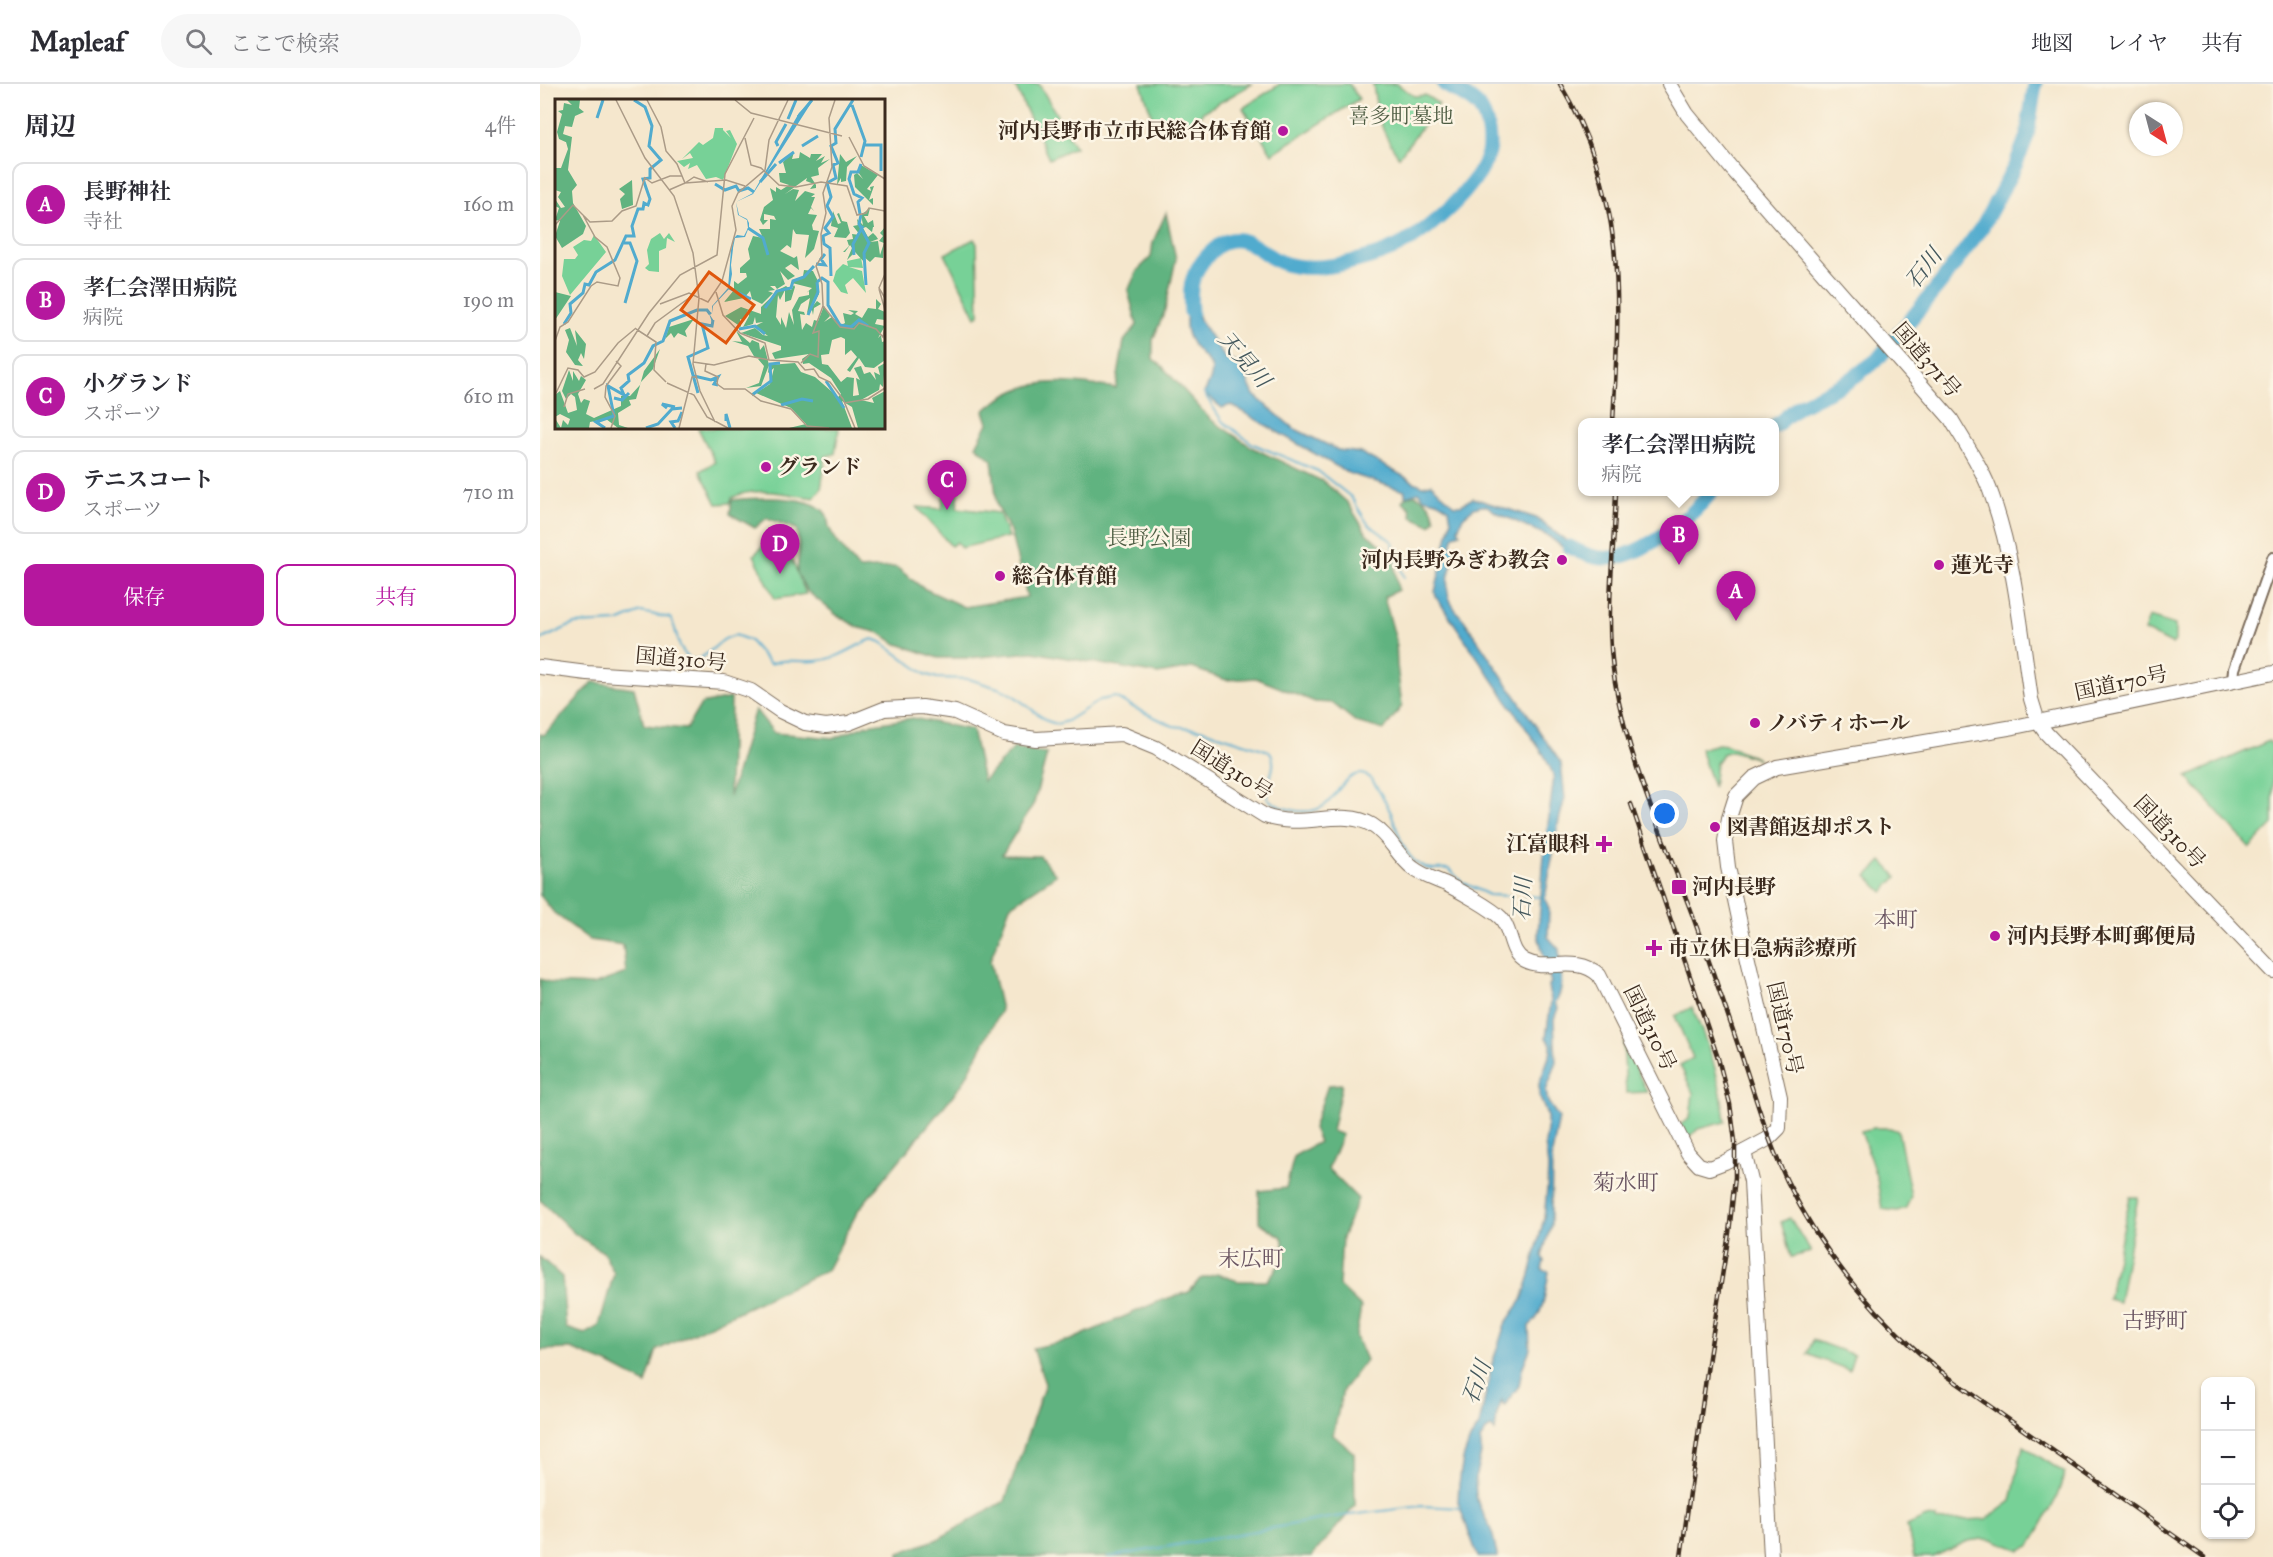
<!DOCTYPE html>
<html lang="ja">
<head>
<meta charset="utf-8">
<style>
  :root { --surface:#fff; --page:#f7f7f7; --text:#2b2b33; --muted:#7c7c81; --line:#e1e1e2; --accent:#b5179e }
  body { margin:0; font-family:"IM FELL Great Primer","Noto Serif JP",serif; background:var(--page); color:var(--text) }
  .controls { position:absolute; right:18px; bottom:18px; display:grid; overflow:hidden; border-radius:12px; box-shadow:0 2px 4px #0004 }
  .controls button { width:54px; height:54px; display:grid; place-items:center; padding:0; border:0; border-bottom:2px solid var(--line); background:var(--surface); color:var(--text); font:30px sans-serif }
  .compass { position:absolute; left:1589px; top:18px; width:54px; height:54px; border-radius:50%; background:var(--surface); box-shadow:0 2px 4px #0004; rotate:144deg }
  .you { position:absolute; left:1125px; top:730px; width:21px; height:21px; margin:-15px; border:4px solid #fff; border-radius:50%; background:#1a73e8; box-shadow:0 0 0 9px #1a73e833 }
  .badge { display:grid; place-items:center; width:39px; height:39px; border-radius:50%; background:var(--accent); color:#fff; font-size:20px; font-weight:700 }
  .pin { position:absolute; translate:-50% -50px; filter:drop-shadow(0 2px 3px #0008) }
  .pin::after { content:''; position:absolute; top:32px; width:21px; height:18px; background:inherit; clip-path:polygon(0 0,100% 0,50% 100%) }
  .popup { position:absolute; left:1038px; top:334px; width:201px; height:78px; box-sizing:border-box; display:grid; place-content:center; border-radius:12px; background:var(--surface); filter:drop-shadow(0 2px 4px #0005); font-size:20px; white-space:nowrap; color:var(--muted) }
  .popup b { font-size:22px; color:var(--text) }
  .popup::after { content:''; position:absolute; left:50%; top:100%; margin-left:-12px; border:12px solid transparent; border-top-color:var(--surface) }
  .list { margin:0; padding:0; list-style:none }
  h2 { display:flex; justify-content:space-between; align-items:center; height:78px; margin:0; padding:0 24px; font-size:26px }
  h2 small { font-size:20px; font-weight:400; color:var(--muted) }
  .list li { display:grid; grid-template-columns:39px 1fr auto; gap:18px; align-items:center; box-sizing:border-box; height:84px; margin:0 12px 12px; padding:0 12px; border:2px solid var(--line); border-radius:12px }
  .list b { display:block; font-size:22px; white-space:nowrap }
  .list p { margin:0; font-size:20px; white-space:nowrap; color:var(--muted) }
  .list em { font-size:20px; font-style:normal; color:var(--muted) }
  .actions { display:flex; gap:12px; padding:18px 24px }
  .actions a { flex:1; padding:14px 0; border:2px solid var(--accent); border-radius:12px; text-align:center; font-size:21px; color:var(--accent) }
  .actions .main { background:var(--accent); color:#fff }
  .icon { flex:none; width:33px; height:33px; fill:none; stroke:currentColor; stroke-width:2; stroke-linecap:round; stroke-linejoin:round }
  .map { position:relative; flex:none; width:1733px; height:1473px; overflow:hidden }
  header { display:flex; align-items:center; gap:36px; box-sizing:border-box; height:84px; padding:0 30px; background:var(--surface); border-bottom:2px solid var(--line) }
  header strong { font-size:28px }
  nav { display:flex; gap:33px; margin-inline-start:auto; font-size:21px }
  .search { width:420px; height:54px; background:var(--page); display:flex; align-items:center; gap:15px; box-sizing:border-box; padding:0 21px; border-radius:33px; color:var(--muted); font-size:22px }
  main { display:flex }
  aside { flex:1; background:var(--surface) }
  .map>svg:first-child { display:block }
  .green { fill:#77d197; stroke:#597e5a; stroke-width:1.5 }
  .forest { fill:#61b380; stroke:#4e6e4f; stroke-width:1.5 }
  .water { fill:#51abce; stroke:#466a76; stroke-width:1.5 }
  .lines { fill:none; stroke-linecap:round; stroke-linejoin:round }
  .stream { stroke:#51abce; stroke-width:2 }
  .river { stroke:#51abce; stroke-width:15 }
  .secondary-casing { stroke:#7c6c5b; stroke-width:14 }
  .highway-casing { stroke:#7c6c5b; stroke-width:16 }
  .secondary { stroke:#fff; stroke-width:10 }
  .highway { stroke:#fff; stroke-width:14 }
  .rail-casing { stroke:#3b2a1e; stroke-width:4.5 }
  .rail { stroke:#fcf5e5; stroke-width:2; stroke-dasharray:7; stroke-linecap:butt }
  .poi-dot { fill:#b5179e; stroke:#fcf5e5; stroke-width:2 }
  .labels { text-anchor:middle; stroke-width:5; stroke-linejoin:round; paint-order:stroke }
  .park-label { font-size:21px; fill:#4d5c42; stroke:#fcf5e5 }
  .poi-label { font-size:21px; font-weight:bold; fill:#3b2a1e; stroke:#fcf5e5; text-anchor:start }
  .street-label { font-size:21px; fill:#3b2a1e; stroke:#fcf5e5 }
  .water-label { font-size:22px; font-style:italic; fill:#43575c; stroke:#fcf5e5 }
  .neighbourhood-label { font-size:22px; fill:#6a5562; stroke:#fcf5e5 }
  .inset-river { fill:none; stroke:#51abce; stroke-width:3 }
  .inset-road { fill:none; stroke:#ab9b87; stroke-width:1.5 }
  .view { fill:#df570d; fill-opacity:0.15; stroke:#df570d; stroke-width:3 }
  .inset-edge { fill:none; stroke:#3b2a1e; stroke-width:3 }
</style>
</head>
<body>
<header>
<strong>Mapleaf</strong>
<div class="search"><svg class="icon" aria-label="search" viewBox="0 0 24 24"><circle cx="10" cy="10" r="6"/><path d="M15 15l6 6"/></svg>ここで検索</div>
<nav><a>地図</a><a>レイヤ</a><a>共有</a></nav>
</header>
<main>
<aside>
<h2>周辺<small>4件</small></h2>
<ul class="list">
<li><span class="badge">A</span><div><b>長野神社</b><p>寺社</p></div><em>160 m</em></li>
<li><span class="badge">B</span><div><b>孝仁会澤田病院</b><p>病院</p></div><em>190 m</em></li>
<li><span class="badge">C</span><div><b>小グランド</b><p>スポーツ</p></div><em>610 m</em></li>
<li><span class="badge">D</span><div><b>テニスコート</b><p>スポーツ</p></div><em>710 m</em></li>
</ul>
<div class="actions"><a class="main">保存</a><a>共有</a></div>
</aside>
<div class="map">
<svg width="1733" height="1473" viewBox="0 0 1733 1473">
  <rect width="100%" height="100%" fill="#fcf5e5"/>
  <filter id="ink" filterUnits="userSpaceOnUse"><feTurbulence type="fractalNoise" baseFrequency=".0167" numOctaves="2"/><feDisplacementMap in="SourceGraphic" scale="12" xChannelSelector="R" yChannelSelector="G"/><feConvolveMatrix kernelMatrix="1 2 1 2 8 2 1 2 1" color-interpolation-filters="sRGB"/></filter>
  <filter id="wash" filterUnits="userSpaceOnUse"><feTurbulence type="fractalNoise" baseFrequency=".008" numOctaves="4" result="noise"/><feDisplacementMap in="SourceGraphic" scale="24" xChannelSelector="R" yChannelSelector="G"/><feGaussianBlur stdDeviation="1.35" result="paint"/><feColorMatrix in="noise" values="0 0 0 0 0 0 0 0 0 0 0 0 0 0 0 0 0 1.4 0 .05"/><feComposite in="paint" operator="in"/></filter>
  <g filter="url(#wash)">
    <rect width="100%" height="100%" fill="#f5e7cd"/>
    <g class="green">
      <path d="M474,0H499L535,63L509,75Z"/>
      <path d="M601,0H712L663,28C651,46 631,38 613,35Z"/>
      <path d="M740,0H809L819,15L732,70L703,24Z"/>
      <path d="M833,0H857L874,12L885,11L899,20L859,73C840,46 837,32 833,0Z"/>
      <path d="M434,155L437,160L439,231L436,233L405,170Z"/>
      <path d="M158,344H299L295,370L286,372L281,405L274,414C249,411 214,401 192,414L190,419L177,420L160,387L175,378Z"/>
      <path d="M406,388L421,390L417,424L459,429L468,453L421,464L417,458L411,462L377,423L402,425Z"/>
      <path d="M233,452L245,459L266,510L235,515L214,471Z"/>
      <path d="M1609,533L1635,541V557L1632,560L1604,547Z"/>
      <path d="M1729,657L1733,662V740L1710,764L1647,693Z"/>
      <path d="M1178,660L1187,661L1219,675L1192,667L1182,670L1176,679L1173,703L1160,665Z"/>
      <path d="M1342,777L1357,793L1343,808L1327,792Z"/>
      <path d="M1152,923C1169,963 1181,994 1185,1038L1158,1045L1148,1055L1140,1041L1150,1034L1153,1009L1140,981L1153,974L1135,932Z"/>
      <path d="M1083,958L1107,1008L1086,1009Z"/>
      <path d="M1334,1044H1350L1358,1047L1371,1112L1366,1124L1357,1127L1342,1125L1337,1095L1321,1047Z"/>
      <path d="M1590,1113H1598L1579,1218L1568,1215Z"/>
      <path d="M1250,1134L1271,1168L1251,1173L1241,1138Z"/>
      <path d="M1273,1256L1314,1271L1309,1286L1267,1270Z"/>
      <path d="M1483,1362L1525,1389L1516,1415L1490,1462L1480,1466L1454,1456L1442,1455L1428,1457L1393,1473H1374L1367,1442L1386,1433L1396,1434V1437L1447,1435L1471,1417Z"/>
    </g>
    <g class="forest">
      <path d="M626,129L636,175L625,226L613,256V275L622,282L670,335L713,364L784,398L808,419L827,450L853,470L858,506L844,513L856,556L857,581L862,622L844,646L816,638L792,619L775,618L716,594L686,596L652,584L618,590L493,568L428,574H398L355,559L340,549L320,544L298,532L267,507L257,489L259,466L257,445L227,434L215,444L190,430L192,416C213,414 272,409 286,430C288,433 288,439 289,443C295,458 309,472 319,485L356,483L383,504L424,523L487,513L470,447L457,421L452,376L436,362L448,339L444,327C485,290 525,297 576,304L584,257L597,241L588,207L597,187L611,173L613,158Z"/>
      <path d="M875,411C886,415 893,424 895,435L890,441L872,433L870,424L862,417L867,412Z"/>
      <path d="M53,598L94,604L104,641L146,645L161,620L191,614L189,713L215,625L234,649L295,654L327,641L373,634L432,646L443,697L474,664L507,670L494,719L462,771L500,772L516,791L470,822L450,877L461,926L423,999L319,1125L287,1186L117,1266L106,1300L68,1280L31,1265L0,1266V1173L22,1193L26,1244L45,1250L59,1242L74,1189L63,1168L35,1150L0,1116V895L12,899L53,901L86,889L83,861L50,856L14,829L0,811V650L4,651Z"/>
      <path d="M802,1000L792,1047L802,1051L788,1085L818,1115L802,1154L799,1202L821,1223L816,1253L826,1276L803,1306L793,1351L814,1369L815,1422L771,1473H359V1469L398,1455L465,1417L505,1300L493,1264L531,1256L622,1216L649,1208L660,1195L677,1190L698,1197H727L746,1172L742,1153L719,1138V1107L746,1104L754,1072L779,1058L773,1044L788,1001Z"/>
    </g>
    <path class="water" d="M650,209L659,235L685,274L700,280L714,311L753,344L798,366L821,369L874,398L883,402L891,400L914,421H921L933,414L996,434L1032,461L1049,469L1045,474L1025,465L1008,452L957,429L947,422H941L934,424L923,433L918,445L920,449L914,451L911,461L912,464L917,465C907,495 899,511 924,536L1021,679L1025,714L1019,736L1005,814L1009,825L1008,853L1019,865C1020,881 1026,906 1015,919L1018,924L1014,935L1016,980L1006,1007L1008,1018L1019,1034L1012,1070L1011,1141L1002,1172L1004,1177L1002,1186L1009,1188C1005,1207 1005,1230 989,1242L990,1265L982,1285L979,1302L964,1322L962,1316L957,1330L955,1347L951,1344L946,1347L940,1356C944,1371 937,1379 936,1392C933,1421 942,1423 951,1446C955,1454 954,1464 958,1473H938L918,1418L919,1400L923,1375L930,1355L939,1342L952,1280L965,1240L982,1216L990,1191L1004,1134L1007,1105L1008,1083L1005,1060L1007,1046V1031L1000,1014L999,1000L1011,967V960L1006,954L1011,917L1009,901L1011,899L998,851L1004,771L1014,692L1004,671L896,513L895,508L911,437L909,425L897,417L884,414L879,408L865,412V407L808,389L691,321L682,324L664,309C683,274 664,282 650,256C642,242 648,224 650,209Z"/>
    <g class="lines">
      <g class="stream">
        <path d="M664,309L682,337L713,360L778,387L811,413L828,440L853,458L854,466L864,493"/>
        <path d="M0,556L34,540L78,538L101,528L130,534C136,542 136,553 140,562C153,591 169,566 182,557C185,554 191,553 195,551L209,556L230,580C245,574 260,578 276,577C300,575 313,562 333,555L341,558L385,590L397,594L429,595L461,605L473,611L507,637L517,640L527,637L560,616L575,613L595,624L633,642L660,645L729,667C741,683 723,698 728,715C742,726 769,733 785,721C796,713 809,682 827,692C833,695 836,702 839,707C843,713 847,720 850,727C859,747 862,775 886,784C893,786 902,784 909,785L922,798L949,811L972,812"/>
        <path d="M985,812L1000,813"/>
        <path d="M569,1473L794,1433L882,1422L922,1424"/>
      </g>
      <g class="river">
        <path d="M651,228C649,202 651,189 669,170C674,165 681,159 687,157C708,150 723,171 740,178C755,184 775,184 790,182C812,179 845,170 864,159C893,143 934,105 946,75C952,62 948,38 941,26C934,14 915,8 904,0"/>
        <path d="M1235,342L1259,322L1307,298L1337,276L1400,200L1442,143L1476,80L1487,52L1495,0"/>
        <path d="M1030,463C1041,469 1057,476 1070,474C1102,472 1152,433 1171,408"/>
      </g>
    </g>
  </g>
  <g filter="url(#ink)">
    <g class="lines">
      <g class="secondary-casing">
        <path id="secondary" d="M1693,597L1694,585L1733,474"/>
      </g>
      <g class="highway-casing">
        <g id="highway">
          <path d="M1129,0L1147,30L1192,85L1411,335C1425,359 1443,385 1452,412C1475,477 1481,547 1491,615L1498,638L1506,649L1733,887"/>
          <path d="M0,583L47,589L184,598L211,607L240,627L265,639L286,642L309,639L344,625L382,623L415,628L464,650L496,655L582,650L616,664L725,732C762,746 803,723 832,741C850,752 857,772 873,784C883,792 895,795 906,800C920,807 951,824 961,834C972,846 969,869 985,877C1008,889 1035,870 1059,891L1148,1069L1159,1081L1169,1084L1185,1078L1228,1055L1239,1044L1240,1013L1201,844L1188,783L1185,757L1189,734L1196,712L1214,694L1237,683L1474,643L1733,589"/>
          <path d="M1204,1068L1211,1097L1231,1473"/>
        </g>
      </g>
      <use href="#secondary" class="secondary"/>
      <use href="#highway" class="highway"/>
      <g class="rail-casing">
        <g id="rail">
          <path d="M1020,0C1087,113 1080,213 1073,338"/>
          <path d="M1076,408C1074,470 1064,536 1075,598C1088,676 1124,755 1152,830C1169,877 1186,925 1202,973C1216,1015 1228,1057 1247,1097C1284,1173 1340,1240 1407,1292L1664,1473"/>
          <path d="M1091,720L1178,974L1190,1020L1195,1057V1093L1189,1149L1169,1273L1141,1473"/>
        </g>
      </g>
      <use href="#rail" class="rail"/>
    </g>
  </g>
  <g class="poi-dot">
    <circle cx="743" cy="47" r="6"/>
    <circle cx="226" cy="383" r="6"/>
    <circle cx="1022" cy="476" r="6"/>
    <circle cx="1399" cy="481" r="6"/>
    <circle cx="460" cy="492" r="6"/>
    <circle cx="1215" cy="639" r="6"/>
    <circle cx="1175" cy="743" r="6"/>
    <path d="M1061 751h6v6h6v6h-6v6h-6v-6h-6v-6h6z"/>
    <rect x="1131" y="795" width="16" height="16" rx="3"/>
    <circle cx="1455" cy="852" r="6"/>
    <path d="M1111 855h6v6h6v6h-6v6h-6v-6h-6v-6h6z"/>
  </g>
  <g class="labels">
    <g class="park-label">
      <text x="861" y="39">喜多町墓地</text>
      <text x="609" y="461">長野公園</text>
    </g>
    <g class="poi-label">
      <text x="731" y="54" text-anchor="end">河内長野市立市民総合体育館</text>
      <text x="238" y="390">グランド</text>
      <text x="1010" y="483" text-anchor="end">河内長野みぎわ教会</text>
      <text x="1411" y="488">蓮光寺</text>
      <text x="472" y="499">総合体育館</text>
      <text x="1227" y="646">ノバティホール</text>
      <text x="1187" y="750">図書館返却ポスト</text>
      <text x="1050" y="767" text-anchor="end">江富眼科</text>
      <text x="1152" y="810">河内長野</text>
      <text x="1467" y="859">河内長野本町郵便局</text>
      <text x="1128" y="871">市立休日急病診療所</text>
    </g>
    <g class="street-label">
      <text transform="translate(1387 276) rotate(49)" y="7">国道371号</text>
      <text transform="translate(141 575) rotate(5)" y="7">国道310号</text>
      <text transform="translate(1581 599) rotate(-12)" y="7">国道170号</text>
      <text transform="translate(692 686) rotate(32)" y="7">国道310号</text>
      <text transform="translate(1630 748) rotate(46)" y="7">国道310号</text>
      <text transform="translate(1110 944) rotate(64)" y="7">国道310号</text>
      <text transform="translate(1245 944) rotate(77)" y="7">国道170号</text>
    </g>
    <g class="water-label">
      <text transform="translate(1383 184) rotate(-52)" y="8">石川</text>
      <text transform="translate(705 275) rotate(49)" y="8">天見川</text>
      <text transform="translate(982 815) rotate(-87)" y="8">石川</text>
      <text transform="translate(936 1298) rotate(-70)" y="8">石川</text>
    </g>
    <g class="neighbourhood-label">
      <text x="1356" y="843">本町</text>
      <text x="1086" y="1106">菊水町</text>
      <text x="711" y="1182">末広町</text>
      <text x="1615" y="1244">古野町</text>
    </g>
  </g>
  <g transform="translate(15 15)">
    <rect width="330" height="330" fill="#f5e7cd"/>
    <path d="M160,29H168V31L176,39L171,32L175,31L182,45L168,81L161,78L151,80L142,66L133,70L135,64L129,68L122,62L138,59L135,54L127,60L144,43L148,46L158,39ZM105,134L109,140L114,134L120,143L112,139L111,149L104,152V173L94,172L90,169L94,165L92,151L96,140ZM39,136L51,153L15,196L7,177L9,160H20L23,156L18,148L29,141L36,142ZM306,159L308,169L294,168L307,172L311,194L298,179L290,186L293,195L286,193L278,182L281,172L288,165L293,167L292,162Z" fill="#77d197"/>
    <path d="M12,1H25L24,9L29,13L20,17L17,28L10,27L8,35L17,38L13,71L22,86L17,92L18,104L31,127L28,135L7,149L0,137L5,122L0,121L4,109L0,107V100L6,109L10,108L3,98L6,93L0,91V69H6L13,50L11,43L15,45L4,40L2,33L7,15L3,12L8,11L9,4L17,6ZM239,53L237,60L244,59L245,53L255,59L256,55H267L261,62L270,57L266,64L275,60L263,69L264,76L256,78L261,86V89L255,90L259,85L251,82L252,79L230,95L238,90L244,91L240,102L250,92L260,95L256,98H260L256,108L259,112L256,109L253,115L262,116L257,126L258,131L264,132L259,150L250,159L254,136L241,135L238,130L236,149L232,146L225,152L239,159L242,157L244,171L236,165L230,169L240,177L233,181L225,172L230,185L222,190L220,187H215L220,191L213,192L218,194L207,205L197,200L195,192L189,199L169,203L179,191V182L183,185L192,178L191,174H185V169L195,160L193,150L198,137L208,139L204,130H215V120L221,121L219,117L209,115V121H213L208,126L205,121L209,108L218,101L215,89L221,93V88L226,91L234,86L225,83L224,74H231L228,63ZM285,55L291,63L302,57L292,68L291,82L286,83V79L282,86ZM306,66L323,76L312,90L316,92L315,88L319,87L314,101L318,99V106L300,88L299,76L302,74L308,80L303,73ZM77,81L78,106L67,110L65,100L70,95L64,90ZM315,109L313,117H309L313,124L318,121L319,128H324H318L317,133L311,128L308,129L313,138L318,134L321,137L323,140L315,143L323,142L325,156L329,144L324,142L328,137L325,134L330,128L328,159L320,158L315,163L309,158L310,164L300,153L292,161L297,149L295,146L290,153H288L294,147L292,141L298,140L297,135L305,136L298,127L303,126L302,120L308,126L306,116ZM278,112L283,125L286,124L282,115L284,114L287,122L292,123L295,134L291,139L279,138L283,129L276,127ZM249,171L258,172L263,182L264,195L256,209L262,202L266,205L259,209L258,216L257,211L252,214L255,199L246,205L243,212L249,213L250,216L245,215L247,231L251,224L257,228L259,221L263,222L269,207L275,217L269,223L277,218L286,226L290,224L288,214L296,216L299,214L293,211L303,212L300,215L307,219L313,209L321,210V200L326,205L323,210L330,213V221L322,220L320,225L330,227L323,239L326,236L327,243L330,242V261L319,269L310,268L304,259L295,273L292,271L302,258L296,251L290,256V240L286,238L277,241L274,255L266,256L267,265L273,266L286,283L292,278L299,279L298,297L304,296L301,279L305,281L299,269L306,267L309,275L315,273L321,281L319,273L325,276L323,268L330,264L328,288L325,285L324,291L306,301L319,304L317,299L330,292V329H303L297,308L287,302L297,329H234L251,325L236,309L201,294L215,285L219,269L213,274L214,266L240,264L246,273L260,278L283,298L286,295L276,279L254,264L248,265L247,260L254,255L220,260L217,254L226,251V247L186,234L200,229L208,236L213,237L200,227L208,223L201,224L200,218L198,225L188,228L194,217L193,211L189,221L185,220L186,228L170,217L186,208L206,215V208L225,190L231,187L236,191L239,186L242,192L240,188L236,201L230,203V191L225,201L223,196L221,218L226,226V218L231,229L234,213L239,226L237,211L244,198L254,196V192L251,194L257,189L237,184L248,177ZM0,193L16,197L0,221ZM139,220L130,232L132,238L123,234L119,239L116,234L110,240L114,228ZM15,229L22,247L20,231L31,245L29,260L26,254L23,261L28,267L20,266L11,253L14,241L10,231ZM181,232L195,244L197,241L204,244L205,251L209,246L214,266L206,287L191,289L204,284L209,267L203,260L207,259H200L193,247L177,242L187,243ZM105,250L98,270L86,283L81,300L74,301L76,306L63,314L64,326L73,329H63L51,320L35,323L34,329H0L1,321L6,329L8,321L13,326L15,320L5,315L0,318V296L5,292L13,314L22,311L20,298L16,295L11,300L7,292L14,271L18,282V272L24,282L26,277L31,281L23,295L26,304L29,300L35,302L31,315L39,319L66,307V297H75L85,286L89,272Z" fill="#61b380"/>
    <path d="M258,1L198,95L181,103L184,116L192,120L194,124V128L190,138L180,139L178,149V150L176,166L177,175L175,186L174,190L158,207L157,214L155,216L159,222L158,226L153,212L157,214V207L158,206L173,189L176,151L179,139L182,136L189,137L193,129L192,121L183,116L181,103L198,94L244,14Z" fill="#51abce"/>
    <path class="inset-river" d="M297,6L310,42L306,58M243,18L257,1M42,19L48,1M233,20L241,1M308,46H326V72M223,47L221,43L231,25M247,47L263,37M224,64L239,53M205,83L221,65M160,85L170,91L181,87L184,92L193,89L199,93M305,115L303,103L307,99L299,95L294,80L296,73H303L306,65M306,116L304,125L314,144L309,154L311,186M193,129L208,139L213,156M69,144H75L82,162L70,204M299,156L298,145L308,127M261,165L270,166L266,160L270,155M276,177L275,149L269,145L268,137L274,134L270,129L278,118L272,107L276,98L272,84L281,79L278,66L283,64L276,47L281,44L280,30L298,1M262,183L267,179L273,183V206L285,226L296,228L304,221L313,227M174,189L196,200M210,209L222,192L236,189L238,182L249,178L259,167M253,216L263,193L262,183M9,225L16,214L15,205L28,194L30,185L34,186L41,173L60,161L71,137H79L77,127L83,110H88L89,104L93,106L95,100L88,80L95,79V70L106,61L94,47L97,27L90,8L79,1M184,230L200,227L210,235M139,277L156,281L163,278L159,285L163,286M271,282L289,309M143,294L133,258L153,249L147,225L157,227L158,221M197,296L216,282L215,265L225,264M59,299L67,301L74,294M226,306L247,300L258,302M112,309L107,305L120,308M171,322V315L175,329M50,329L41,323L59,317L53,287L69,296L66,289L74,282L73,276L89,264L98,247L108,242L115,222L142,211H152L155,215M91,329L103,325L117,310L127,309M120,329L116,323L123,322L127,313"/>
    <path class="inset-road" d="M61,1L90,59L119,97L138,154L144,199L138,265L145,292L160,323M92,1L106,28L111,52L122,65L130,84L139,78L153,83M180,1L196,14L287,37M294,38L309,67L330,80M190,39L196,66L206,69L224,86L241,88L266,83L292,87L302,116L311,114L314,109L330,112M90,79L97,84L115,77H127M114,91L130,84L171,81L190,87M0,126L18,106L35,123L57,122L67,112L81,107L90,78M330,175L324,189L330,199M324,190L330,211M161,193L168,216L185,234L210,244L214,261L243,263L250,271L259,270L264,278L275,283L288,300L300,329M105,205L134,194L153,203L167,182L181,131L177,107L183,94L210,71L214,41L233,1M268,207L267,185L261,167L267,157L266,135L271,114L268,94L277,68L274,19L280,1M268,207L285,228L299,230L304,224L321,230L328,238L330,228M81,230L101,243L99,271L111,283M92,237L100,224L138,196M0,242L5,228L13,223L36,187L42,183L63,187L65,179L52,148L40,138L28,116M138,263L159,266L194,257L214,261M246,264L255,255L263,258L264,232L258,234L268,207M151,265L150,272L163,278L162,285L169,290H190L206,302L236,310L252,327L274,329M112,284L139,296L152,318L173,329M39,290L48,285L94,214L125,176L162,156L170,75L199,19M0,296L13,269L23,271L29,278L40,273L63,244L81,229M289,304L313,300L330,289M9,308L13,295L30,290M56,329L60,317L50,298L51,287L66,267L61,262M124,329L137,278H141"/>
    <path class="view" d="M154,173L199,206L171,244L126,211Z"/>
    <rect width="330" height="330" class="inset-edge"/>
  </g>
</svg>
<div class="controls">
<button>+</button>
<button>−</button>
<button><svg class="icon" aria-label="locate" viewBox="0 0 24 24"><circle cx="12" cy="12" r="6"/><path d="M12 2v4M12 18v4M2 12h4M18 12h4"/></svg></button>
</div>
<svg class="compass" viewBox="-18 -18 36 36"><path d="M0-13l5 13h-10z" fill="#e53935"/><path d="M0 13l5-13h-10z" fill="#7c7c81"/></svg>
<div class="you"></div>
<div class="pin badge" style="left:1196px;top:537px">A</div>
<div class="pin badge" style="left:1139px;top:481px">B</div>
<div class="popup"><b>孝仁会澤田病院</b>病院</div>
<div class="pin badge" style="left:407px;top:426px">C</div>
<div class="pin badge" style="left:240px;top:490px">D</div>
</div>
</main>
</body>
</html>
